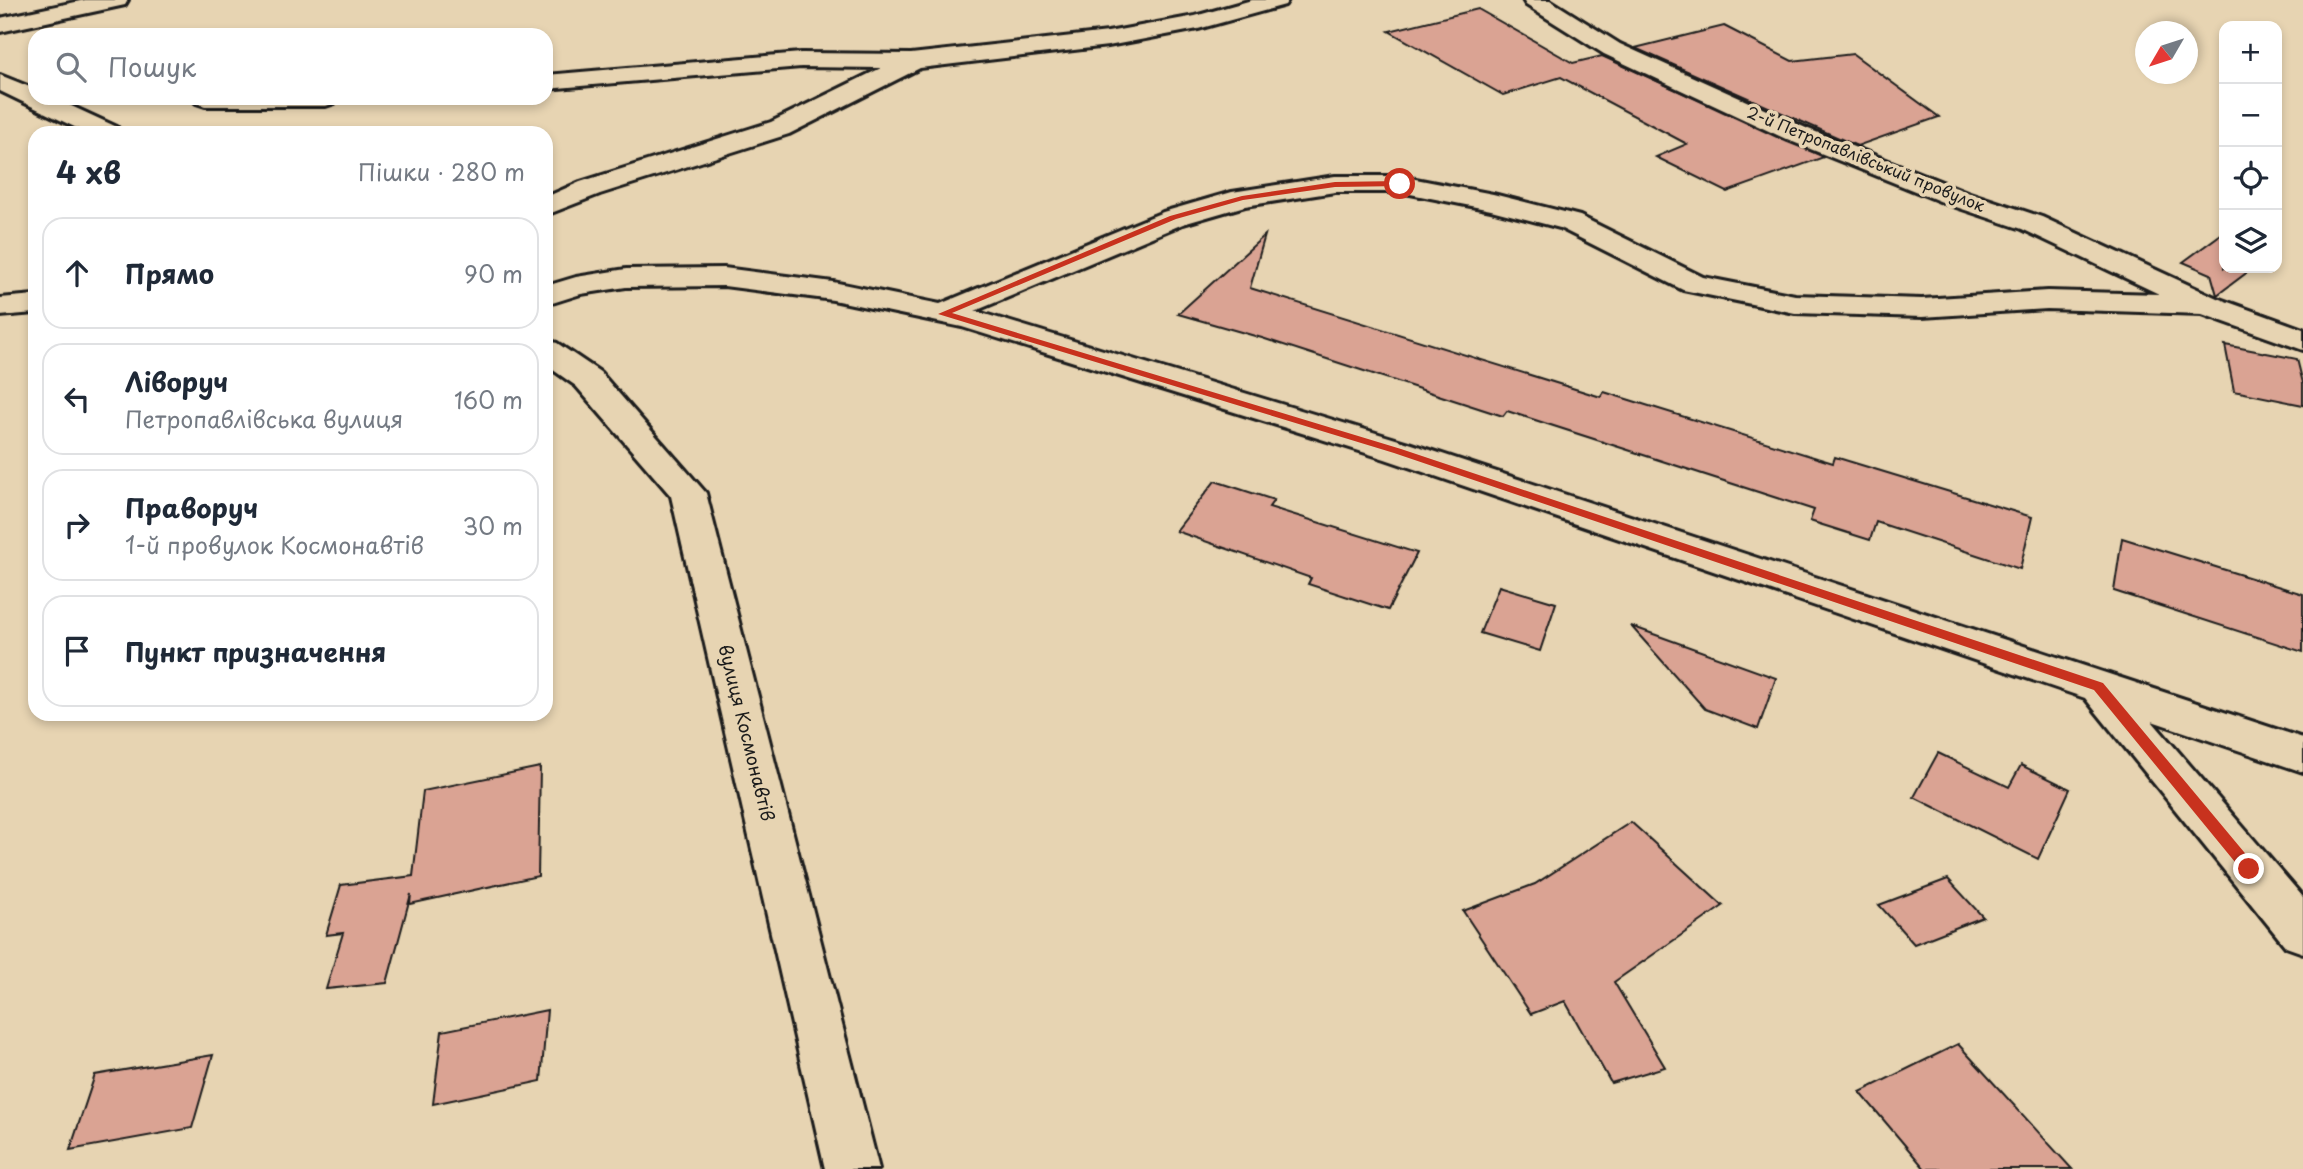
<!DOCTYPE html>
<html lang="uk">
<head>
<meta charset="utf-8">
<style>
  :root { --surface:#fff; --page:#f2f2f3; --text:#1f2937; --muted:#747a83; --line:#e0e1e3 }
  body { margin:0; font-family:"Playpen Sans",sans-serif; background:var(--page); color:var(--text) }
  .controls { position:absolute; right:21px; top:21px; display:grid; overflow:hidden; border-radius:14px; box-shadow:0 4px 10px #0003 }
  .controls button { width:63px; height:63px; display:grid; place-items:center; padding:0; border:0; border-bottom:2px solid var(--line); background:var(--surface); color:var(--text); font:35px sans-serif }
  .compass { position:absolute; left:2135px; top:21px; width:63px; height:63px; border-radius:50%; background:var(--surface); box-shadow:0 4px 10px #0003; rotate:231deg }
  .stop { position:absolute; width:21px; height:21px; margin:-16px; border:5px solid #c8321e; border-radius:50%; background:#fff }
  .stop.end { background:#c8321e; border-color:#fff; box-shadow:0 2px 7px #0008 }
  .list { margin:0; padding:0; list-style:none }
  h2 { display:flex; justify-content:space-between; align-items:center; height:91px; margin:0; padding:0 28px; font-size:30px }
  h2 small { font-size:23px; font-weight:400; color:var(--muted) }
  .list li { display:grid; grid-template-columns:46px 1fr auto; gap:21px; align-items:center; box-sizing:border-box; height:112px; margin:0 14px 14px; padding:0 14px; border:2px solid var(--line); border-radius:21px }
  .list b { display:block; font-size:26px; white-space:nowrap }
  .list p { margin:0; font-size:23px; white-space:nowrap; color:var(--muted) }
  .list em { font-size:23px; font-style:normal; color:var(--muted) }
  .icon { flex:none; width:38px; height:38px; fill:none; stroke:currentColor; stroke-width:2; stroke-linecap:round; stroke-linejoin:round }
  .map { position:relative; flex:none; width:2303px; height:1169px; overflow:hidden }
  .search { position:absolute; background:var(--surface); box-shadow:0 4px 10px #0003; left:28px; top:28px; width:525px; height:77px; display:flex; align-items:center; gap:18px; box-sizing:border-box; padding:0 24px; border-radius:21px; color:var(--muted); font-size:26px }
  .panel { position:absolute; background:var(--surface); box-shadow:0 4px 10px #0003; left:28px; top:126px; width:525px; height:595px; border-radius:21px }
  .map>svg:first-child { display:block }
  .building { fill:#daa393; stroke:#1c1c1c; stroke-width:2 }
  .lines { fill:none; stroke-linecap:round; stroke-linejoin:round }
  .minor-casing { stroke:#1c1c1c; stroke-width:6 }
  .minor { fill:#e7d4b2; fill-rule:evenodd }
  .route { fill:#c8321e }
  .labels { text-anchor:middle; stroke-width:7; stroke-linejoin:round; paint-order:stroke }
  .far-street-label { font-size:16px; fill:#1c1c1c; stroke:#e7d4b2 }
  .street-label { font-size:18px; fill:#1c1c1c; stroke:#e7d4b2 }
</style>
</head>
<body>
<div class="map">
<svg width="2303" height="1169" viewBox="0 0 2303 1169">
  <rect width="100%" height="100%" fill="#e7d4b2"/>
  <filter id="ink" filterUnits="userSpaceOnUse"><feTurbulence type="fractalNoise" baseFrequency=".0143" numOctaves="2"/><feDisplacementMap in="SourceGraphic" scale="14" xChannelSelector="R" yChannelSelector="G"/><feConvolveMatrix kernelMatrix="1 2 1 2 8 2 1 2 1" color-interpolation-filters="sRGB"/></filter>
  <g filter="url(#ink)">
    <g class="building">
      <path d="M1478,9L1573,63L1602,56L1824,157L1727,192L1656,157L1687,144L1561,77L1503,95L1389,31Z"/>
      <path d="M1724,26L1792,61L1853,54L1939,117L1857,146L1635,48Z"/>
      <path d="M2224,232V268H2253L2217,295L2211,274L2183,262Z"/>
      <path d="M1265,235L1250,288L1601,397L1604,392L1833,463L1835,457L2032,517L2020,569L1876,522L1870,540L1810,521L1814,510L1507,411L1503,416L1262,338L1178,314Z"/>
      <path d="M2225,345L2297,359L2303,383V405L2234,391Z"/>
      <path d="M1215,481L1274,500L1269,507L1417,553L1388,610L1308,584L1311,578L1176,531Z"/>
      <path d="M2122,538L2303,594V652L2114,591Z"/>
      <path d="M1499,586L1556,603L1540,651L1480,633Z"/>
      <path d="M1631,626L1776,678L1758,729L1705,709Z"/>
      <path d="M1938,753L2009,787L2021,765L2070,789L2038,859L1914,797Z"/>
      <path d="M540,767L538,876L410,904L411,894L387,983L326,989L343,933L326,935L341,885L413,876L423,791Z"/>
      <path d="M1631,822L1723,906L1614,982L1665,1067L1611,1083L1565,1001L1531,1014L1463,911L1535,884Z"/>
      <path d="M1948,879L1983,917L1914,944L1879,905Z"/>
      <path d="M547,1010L541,1081L433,1104L442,1031Z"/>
      <path d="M1958,1044L2072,1169H1925L1860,1092Z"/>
      <path d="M213,1055L192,1128L70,1150L95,1075Z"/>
    </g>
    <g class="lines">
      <g class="minor-casing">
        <g id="minor">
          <path d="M85,0H128L125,5L0,32V18Z"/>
          <path d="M1252,0H1288L1285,5L1198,29L1108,46L920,68L789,134L600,194L546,215V197L580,182L771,122L881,68L801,67L546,89V75L801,53L911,54L1108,32L1195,16Z"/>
          <path d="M1523,0H1550L1620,44L1806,128L1967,192L2042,217L2217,298L2303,329V350L2202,314L2047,309L1922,317L1795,313L1683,290L1560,228L1491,210L1400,192H1335L1245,206L1183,224L975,311L1409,443L2303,738V772L2152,721L2303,897V953L2286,947L2085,698L1385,459L962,327L833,300L724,286L626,287L581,294L546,305V286L576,277L626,269L724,268L833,282L940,304L1163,212L1232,192L1335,176H1400L1493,194L1580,216L1703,277L1795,295L1922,299L2047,291L2159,294L2022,229L1947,204L1788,140L1604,54L1526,5Z"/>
          <path d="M0,75L35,89V98H54L117,127L121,133H87L0,91Z"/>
          <path d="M192,98H339L335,103L326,106H205L196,103Z"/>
          <path d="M35,295V313L0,316V298Z"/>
          <path d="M546,340L557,343L600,372L706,493L879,1169H825L671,496L576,386L546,365Z"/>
        </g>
      </g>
      <use href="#minor" class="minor"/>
    </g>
  </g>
  <path class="route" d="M1400,181L1403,186L1335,187L1243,200L1176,219L952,313L1401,449L2103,683L2254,864V873H2244L2094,690L1394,453L938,314L1170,216L1242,196L1335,182Z"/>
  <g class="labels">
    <g class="far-street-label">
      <text transform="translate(1866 159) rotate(22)" y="6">2-й Петропавлівський провулок</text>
    </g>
    <g class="street-label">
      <text transform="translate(746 733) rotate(76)" y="6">вулиця Космонавтів</text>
    </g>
  </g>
</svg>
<div class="controls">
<button>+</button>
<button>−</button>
<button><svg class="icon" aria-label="locate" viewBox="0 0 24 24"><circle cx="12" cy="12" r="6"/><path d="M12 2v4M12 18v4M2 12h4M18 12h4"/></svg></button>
<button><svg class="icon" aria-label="layers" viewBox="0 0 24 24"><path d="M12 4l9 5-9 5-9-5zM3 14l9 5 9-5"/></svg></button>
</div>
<svg class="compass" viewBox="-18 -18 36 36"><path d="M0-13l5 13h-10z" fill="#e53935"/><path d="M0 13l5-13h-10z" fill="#747a83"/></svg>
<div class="stop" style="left:1400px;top:184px"></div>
<div class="stop end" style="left:2249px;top:869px"></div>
<div class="search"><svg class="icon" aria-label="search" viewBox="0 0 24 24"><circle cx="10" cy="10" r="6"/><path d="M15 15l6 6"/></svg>Пошук</div>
<section class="panel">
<h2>4 хв<small>Пішки · 280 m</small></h2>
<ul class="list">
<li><svg class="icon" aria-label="ahead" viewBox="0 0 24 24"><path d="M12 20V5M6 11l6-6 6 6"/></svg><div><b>Прямо</b></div><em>90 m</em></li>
<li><svg class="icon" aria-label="left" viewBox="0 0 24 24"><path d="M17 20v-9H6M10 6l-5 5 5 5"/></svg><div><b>Ліворуч</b><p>Петропавлівська вулиця</p></div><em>160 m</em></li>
<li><svg class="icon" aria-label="right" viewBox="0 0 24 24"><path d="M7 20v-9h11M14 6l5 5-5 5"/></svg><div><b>Праворуч</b><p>1-й провулок Космонавтів</p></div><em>30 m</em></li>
<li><svg class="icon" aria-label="arrive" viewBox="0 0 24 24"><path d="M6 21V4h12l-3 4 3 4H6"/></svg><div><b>Пункт призначення</b></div></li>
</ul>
</section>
</div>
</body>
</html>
